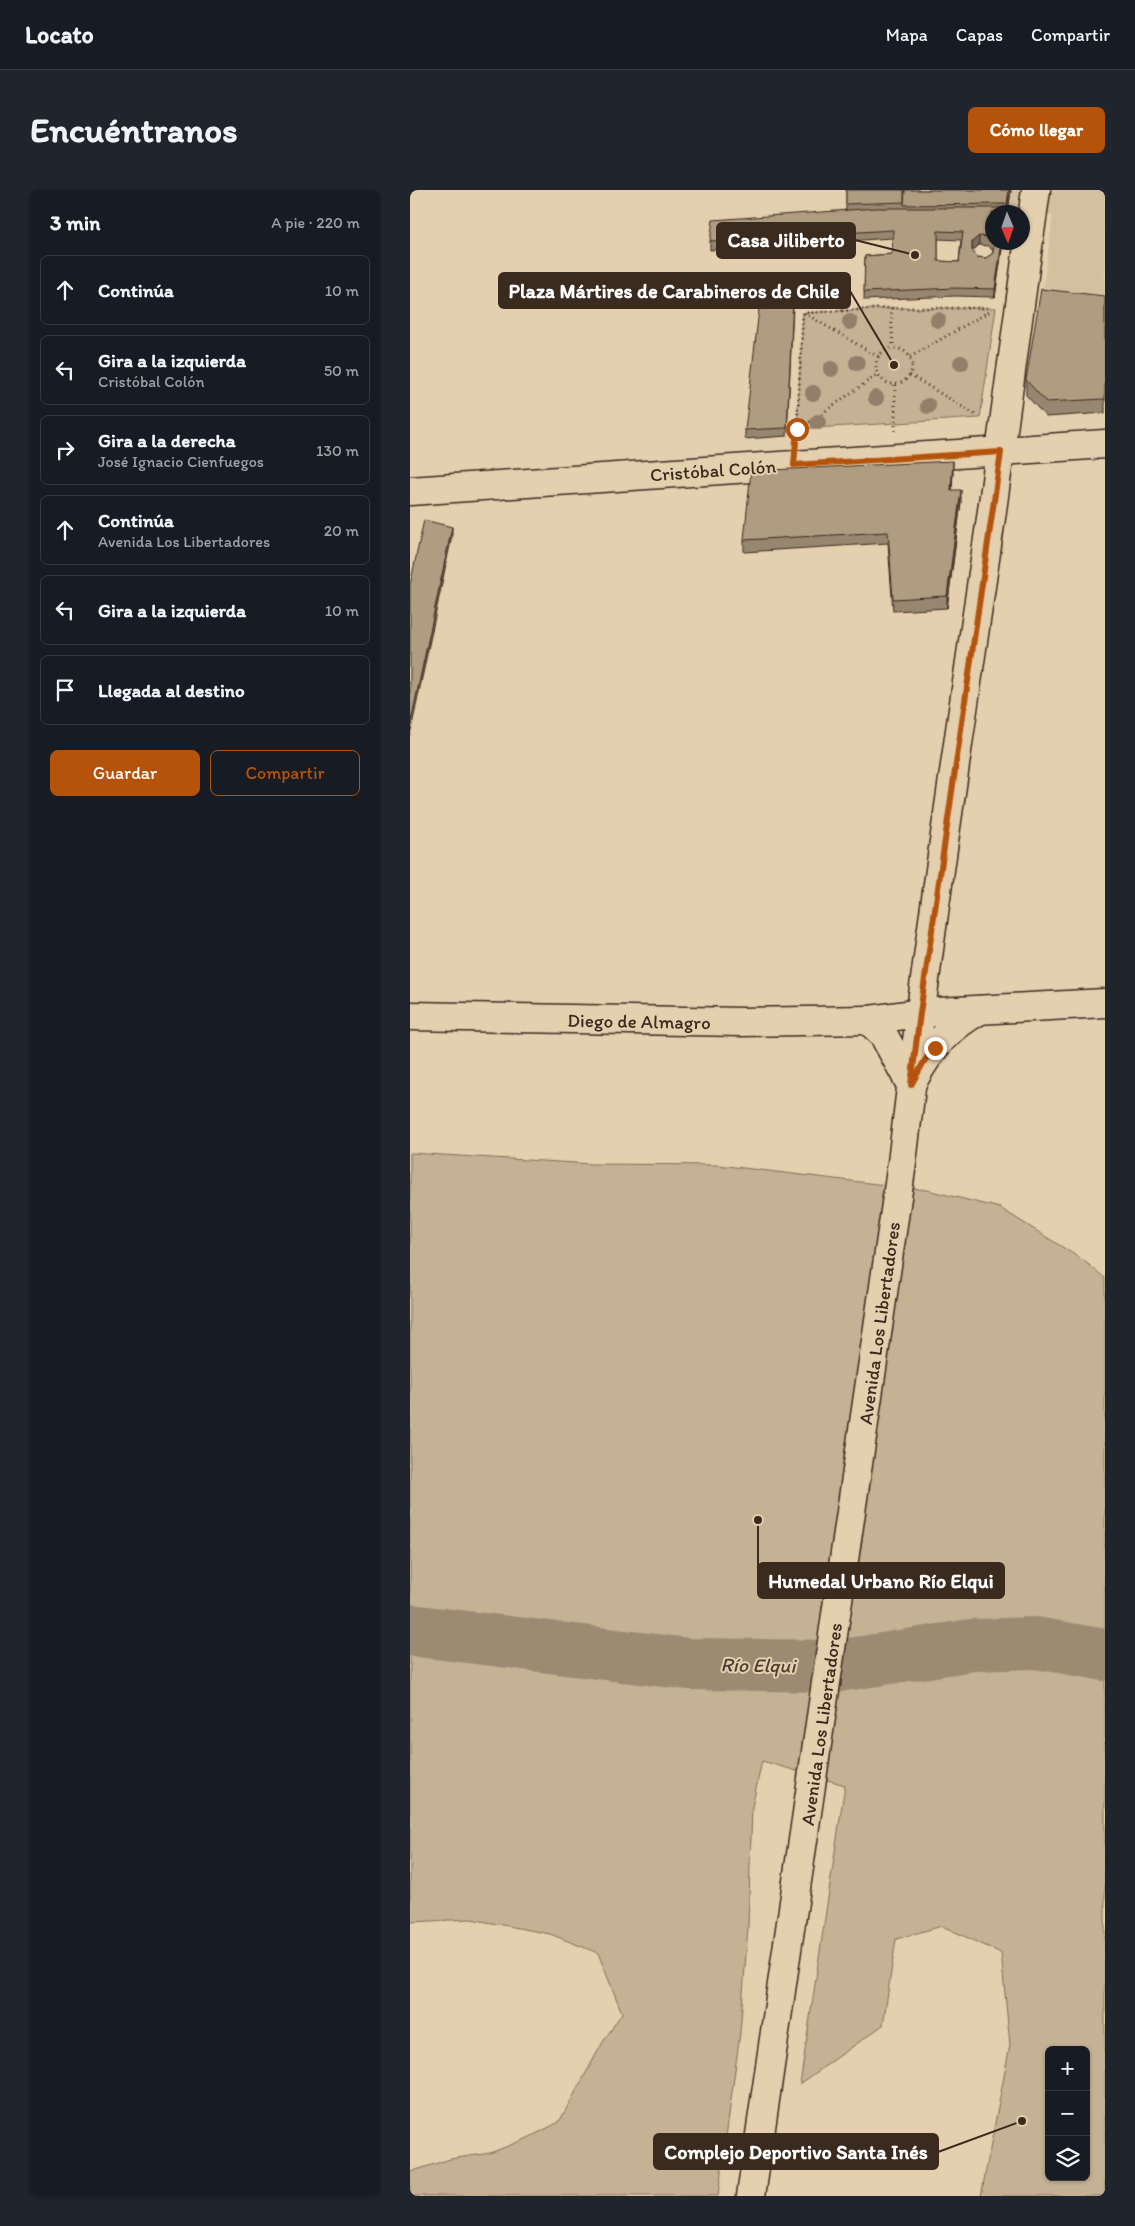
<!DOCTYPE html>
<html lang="es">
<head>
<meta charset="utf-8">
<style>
  :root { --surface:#171b24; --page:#20242c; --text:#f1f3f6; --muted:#9ea1a6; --line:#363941; --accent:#b45309 }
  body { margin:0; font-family:Itim,sans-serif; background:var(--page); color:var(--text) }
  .controls { position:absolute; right:15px; bottom:15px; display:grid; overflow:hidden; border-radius:8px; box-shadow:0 1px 4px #0004 }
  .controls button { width:45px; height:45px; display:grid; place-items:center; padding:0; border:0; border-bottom:1px solid var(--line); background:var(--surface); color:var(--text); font:25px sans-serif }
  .compass { position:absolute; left:575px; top:15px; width:45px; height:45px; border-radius:50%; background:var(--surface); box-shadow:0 1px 4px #0004; rotate:178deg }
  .stop { position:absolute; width:15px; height:15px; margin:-11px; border:4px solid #b45309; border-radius:50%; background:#fff }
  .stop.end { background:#b45309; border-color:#fff; box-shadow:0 1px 5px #0008 }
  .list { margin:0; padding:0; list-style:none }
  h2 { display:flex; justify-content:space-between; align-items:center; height:65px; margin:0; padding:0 20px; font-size:21px }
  h2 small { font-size:16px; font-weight:400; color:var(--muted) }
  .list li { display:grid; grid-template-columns:32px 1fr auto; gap:15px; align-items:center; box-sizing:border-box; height:70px; margin:0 10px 10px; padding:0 10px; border:1px solid var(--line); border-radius:8px }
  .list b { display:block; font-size:19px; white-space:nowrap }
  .list p { margin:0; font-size:16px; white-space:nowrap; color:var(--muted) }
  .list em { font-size:16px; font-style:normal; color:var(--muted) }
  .actions { display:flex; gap:10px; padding:15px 20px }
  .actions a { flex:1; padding:11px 0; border:1px solid var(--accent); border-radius:8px; text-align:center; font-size:18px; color:var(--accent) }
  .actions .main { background:var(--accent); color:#fff }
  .icon { flex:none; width:28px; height:28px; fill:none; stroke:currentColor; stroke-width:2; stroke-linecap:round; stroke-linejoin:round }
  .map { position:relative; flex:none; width:695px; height:2006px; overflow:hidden; border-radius:8px }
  header { display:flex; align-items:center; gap:30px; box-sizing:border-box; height:70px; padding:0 25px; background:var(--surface); border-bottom:1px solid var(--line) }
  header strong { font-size:24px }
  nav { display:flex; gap:28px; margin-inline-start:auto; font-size:18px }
  .intro { display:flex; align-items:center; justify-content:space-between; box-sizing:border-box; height:120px; padding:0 30px }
  h1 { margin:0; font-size:35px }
  .button { padding:12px 22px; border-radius:8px; background:var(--accent); color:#fff; font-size:18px; font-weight:700 }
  main { display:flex; gap:30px; padding:0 30px }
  aside { flex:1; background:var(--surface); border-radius:8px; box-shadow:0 1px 4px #0004 }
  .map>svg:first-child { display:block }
  .built { fill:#d4c0a0 }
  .green { fill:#c5b194; stroke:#806e59; fill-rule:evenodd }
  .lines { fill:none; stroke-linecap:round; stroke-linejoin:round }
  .river { stroke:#9d8a72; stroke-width:52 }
  .tertiary-casing { stroke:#3b2a1e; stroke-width:31 }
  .secondary-casing { stroke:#3b2a1e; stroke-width:31 }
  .path { stroke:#3b2a1e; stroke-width:3; stroke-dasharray:1 4; stroke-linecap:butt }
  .tertiary { stroke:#e4cfae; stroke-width:28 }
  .secondary { stroke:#e4cfae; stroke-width:28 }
  .tree { fill:#937f69 }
  .wall { fill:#97866f; stroke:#3b2a1e; fill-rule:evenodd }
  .shaded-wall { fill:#7b6d5a; stroke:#3b2a1e }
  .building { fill:#b09c81; stroke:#3b2a1e; fill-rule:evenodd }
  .route { stroke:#b45309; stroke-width:6 }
  .labels { text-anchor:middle; stroke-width:4; stroke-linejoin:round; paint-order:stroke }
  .street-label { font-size:19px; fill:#3b2a1e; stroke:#e4cfae }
  .water-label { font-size:20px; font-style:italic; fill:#4f3d2f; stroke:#e4cfae }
  .leader { fill:none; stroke:#3b2a1e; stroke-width:2 }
  .callout-dot { fill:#3b2a1e; stroke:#e4cfae; stroke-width:2 }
  .callout { fill:#3b2a1e; stroke:#3b2a1e; stroke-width:2 }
  .callout-label { font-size:20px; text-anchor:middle; font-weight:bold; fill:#fff }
</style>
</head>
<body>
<header>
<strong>Locato</strong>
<nav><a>Mapa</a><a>Capas</a><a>Compartir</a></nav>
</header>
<div class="intro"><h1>Encuéntranos</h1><a class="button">Cómo llegar</a></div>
<main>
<aside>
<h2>3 min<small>A pie · 220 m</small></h2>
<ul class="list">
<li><svg class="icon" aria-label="ahead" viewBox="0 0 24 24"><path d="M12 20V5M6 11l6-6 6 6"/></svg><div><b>Continúa</b></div><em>10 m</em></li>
<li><svg class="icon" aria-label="left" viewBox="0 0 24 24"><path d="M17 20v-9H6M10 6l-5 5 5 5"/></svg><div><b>Gira a la izquierda</b><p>Cristóbal Colón</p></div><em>50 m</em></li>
<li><svg class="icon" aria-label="right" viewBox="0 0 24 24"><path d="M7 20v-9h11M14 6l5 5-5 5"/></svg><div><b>Gira a la derecha</b><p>José Ignacio Cienfuegos</p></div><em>130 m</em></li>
<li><svg class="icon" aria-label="ahead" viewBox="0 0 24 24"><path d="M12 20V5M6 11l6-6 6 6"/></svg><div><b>Continúa</b><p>Avenida Los Libertadores</p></div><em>20 m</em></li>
<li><svg class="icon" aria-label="left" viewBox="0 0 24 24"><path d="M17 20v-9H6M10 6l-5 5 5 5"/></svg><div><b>Gira a la izquierda</b></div><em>10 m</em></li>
<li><svg class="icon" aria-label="arrive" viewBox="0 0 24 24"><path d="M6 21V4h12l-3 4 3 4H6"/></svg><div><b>Llegada al destino</b></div></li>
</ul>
<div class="actions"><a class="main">Guardar</a><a>Compartir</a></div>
</aside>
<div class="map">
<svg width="695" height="2006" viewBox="0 0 695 2006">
  <rect width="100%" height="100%" fill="#e4cfae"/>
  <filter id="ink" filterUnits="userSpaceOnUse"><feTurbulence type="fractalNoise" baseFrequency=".02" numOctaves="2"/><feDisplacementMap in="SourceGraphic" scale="10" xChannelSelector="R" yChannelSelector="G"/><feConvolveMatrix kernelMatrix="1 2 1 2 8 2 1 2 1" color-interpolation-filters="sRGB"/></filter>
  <g filter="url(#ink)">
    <path class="built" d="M496,0H695V120L631,113L643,26H613L612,22H582Z"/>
    <g class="green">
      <path d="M481,118H586L570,228L387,239L393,123Z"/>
      <path d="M0,963L182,974L308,975L517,1000L590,1018L673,1070L695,1088V2006H571L600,1855L591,1763L532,1736L486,1749L473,1835L390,1894L435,1595L352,1571L342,1617L338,1737L330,1843L308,2006H0V1982L40,1969L80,1963L118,1948L149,1932L193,1852L212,1823L188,1763L140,1744L61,1729L0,1732ZM639,1860H676V1987H639Z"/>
    </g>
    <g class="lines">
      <path class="river" d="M0,1440L279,1474L428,1476L562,1455L626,1453L695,1465"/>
      <g class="tertiary-casing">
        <g id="tertiary">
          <path d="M0,301L695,254"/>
          <path d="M0,826L332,832L458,830L510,823"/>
        </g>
      </g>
      <g class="secondary-casing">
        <g id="secondary">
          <path d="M510,823L695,813"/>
          <path d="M458,830L473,844L501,895"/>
          <path d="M504,889C522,857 538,838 570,820"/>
          <path d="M341,2006L492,973C517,757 550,542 581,328C597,218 610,109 626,0"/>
        </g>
      </g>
      <g class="path">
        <path d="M481,118L483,158"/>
        <path d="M394,123L469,167"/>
        <circle cx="484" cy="176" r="18"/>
        <path d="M500,167L580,121"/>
        <path d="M500,185L566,225"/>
        <path d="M485,195V241"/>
        <path d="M387,239L393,123L481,118H581"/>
        <path d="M387,241L468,184"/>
      </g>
      <use href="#tertiary" class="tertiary"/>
      <use href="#secondary" class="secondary"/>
    </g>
    <g class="tree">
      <circle cx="528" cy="130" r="8"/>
      <circle cx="440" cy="132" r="8"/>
      <circle cx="447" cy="173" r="8"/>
      <circle cx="551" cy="173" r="8"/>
      <circle cx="421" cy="179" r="8"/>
      <circle cx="403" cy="203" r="8"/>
      <circle cx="466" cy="208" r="8"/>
      <circle cx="518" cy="216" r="8"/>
      <circle cx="408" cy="232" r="8"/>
    </g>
    <g class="wall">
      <path d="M436,0H601L598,22L582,52H593L585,107L545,106L454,110L455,66L482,64V48L300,60V51L436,20ZM528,49L551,50L549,72L528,71ZM569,55L578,56L583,61V63L576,68L567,67L562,61Z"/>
      <path d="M695,106V223L636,227L616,205V190Z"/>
      <path d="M383,117L377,246L335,249V240Z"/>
      <path d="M543,282L542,300L551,312L537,418L483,421L478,353L334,362V350Z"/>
    </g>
    <g class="shaded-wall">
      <path d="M599,0H601L598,22H597Z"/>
      <path d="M569,46V55L562,61V52Z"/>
      <path d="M592,52H593L585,107V99Z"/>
      <path d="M543,271V282L541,312V300Z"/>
      <path d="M551,300V312L537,418V406Z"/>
      <path d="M42,337V346L0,545V536Z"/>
    </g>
    <g class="building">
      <path d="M436,0H494V12L436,14Z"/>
      <path d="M495,0H599L597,14L494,15Z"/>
      <path d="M466,18H597V22H582V52L578,47L569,46L562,52V60L567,67L576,68L583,63L584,54L583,52H592L585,99L545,98L454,102L455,66L482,64L483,40L300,51L303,30ZM528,41L553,42L549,72L528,71Z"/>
      <path d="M631,99L695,106V209L636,212L616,190Z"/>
      <path d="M383,109L377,238L335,240L350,111Z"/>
      <path d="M543,271L541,300H551L537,406L483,409L478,342L334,350L341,281Z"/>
      <path d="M14,330L42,337L0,536V395Z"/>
    </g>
  </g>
  <g class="lines" filter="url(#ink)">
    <path class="route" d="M387,239L384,275L591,262L510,823L501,895L515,870L525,858"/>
  </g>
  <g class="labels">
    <g class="street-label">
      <text transform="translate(303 280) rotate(-4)" y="7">Cristóbal Colón</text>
      <text transform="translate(229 831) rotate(1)" y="7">Diego de Almagro</text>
      <text transform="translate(469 1133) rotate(-82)" y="7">Avenida Los Libertadores</text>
      <text transform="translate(411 1534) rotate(-82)" y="7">Avenida Los Libertadores</text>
    </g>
    <g class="water-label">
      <text transform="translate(348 1475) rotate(1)" y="7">Río Elqui</text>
    </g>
  </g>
  <path class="leader" d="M505 65L445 50M484 175L440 101M348 1330L348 1391M612 1931L528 1962"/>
  <g class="callout-dot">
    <circle cx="505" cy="65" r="5"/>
    <circle cx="484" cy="175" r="5"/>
    <circle cx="348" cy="1330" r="5"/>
    <circle cx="612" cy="1931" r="5"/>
  </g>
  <g class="callout">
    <rect x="307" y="33" width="138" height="35" rx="5"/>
    <rect x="89" y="83" width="351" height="35" rx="5"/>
    <rect x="348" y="1373" width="246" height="35" rx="5"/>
    <rect x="244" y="1944" width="284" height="35" rx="5"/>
  </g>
  <g class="callout-label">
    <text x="376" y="57">Casa Jiliberto</text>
    <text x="264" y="108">Plaza Mártires de Carabineros de Chile</text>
    <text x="471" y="1398">Humedal Urbano Río Elqui</text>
    <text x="386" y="1969">Complejo Deportivo Santa Inés</text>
  </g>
</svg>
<div class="controls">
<button>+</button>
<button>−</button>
<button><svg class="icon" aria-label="layers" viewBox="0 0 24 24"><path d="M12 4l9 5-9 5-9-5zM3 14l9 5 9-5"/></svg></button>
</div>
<svg class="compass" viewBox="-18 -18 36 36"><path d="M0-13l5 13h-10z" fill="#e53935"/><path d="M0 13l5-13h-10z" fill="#9ea1a6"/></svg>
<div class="stop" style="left:387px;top:239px"></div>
<div class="stop end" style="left:525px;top:858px"></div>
</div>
</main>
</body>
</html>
